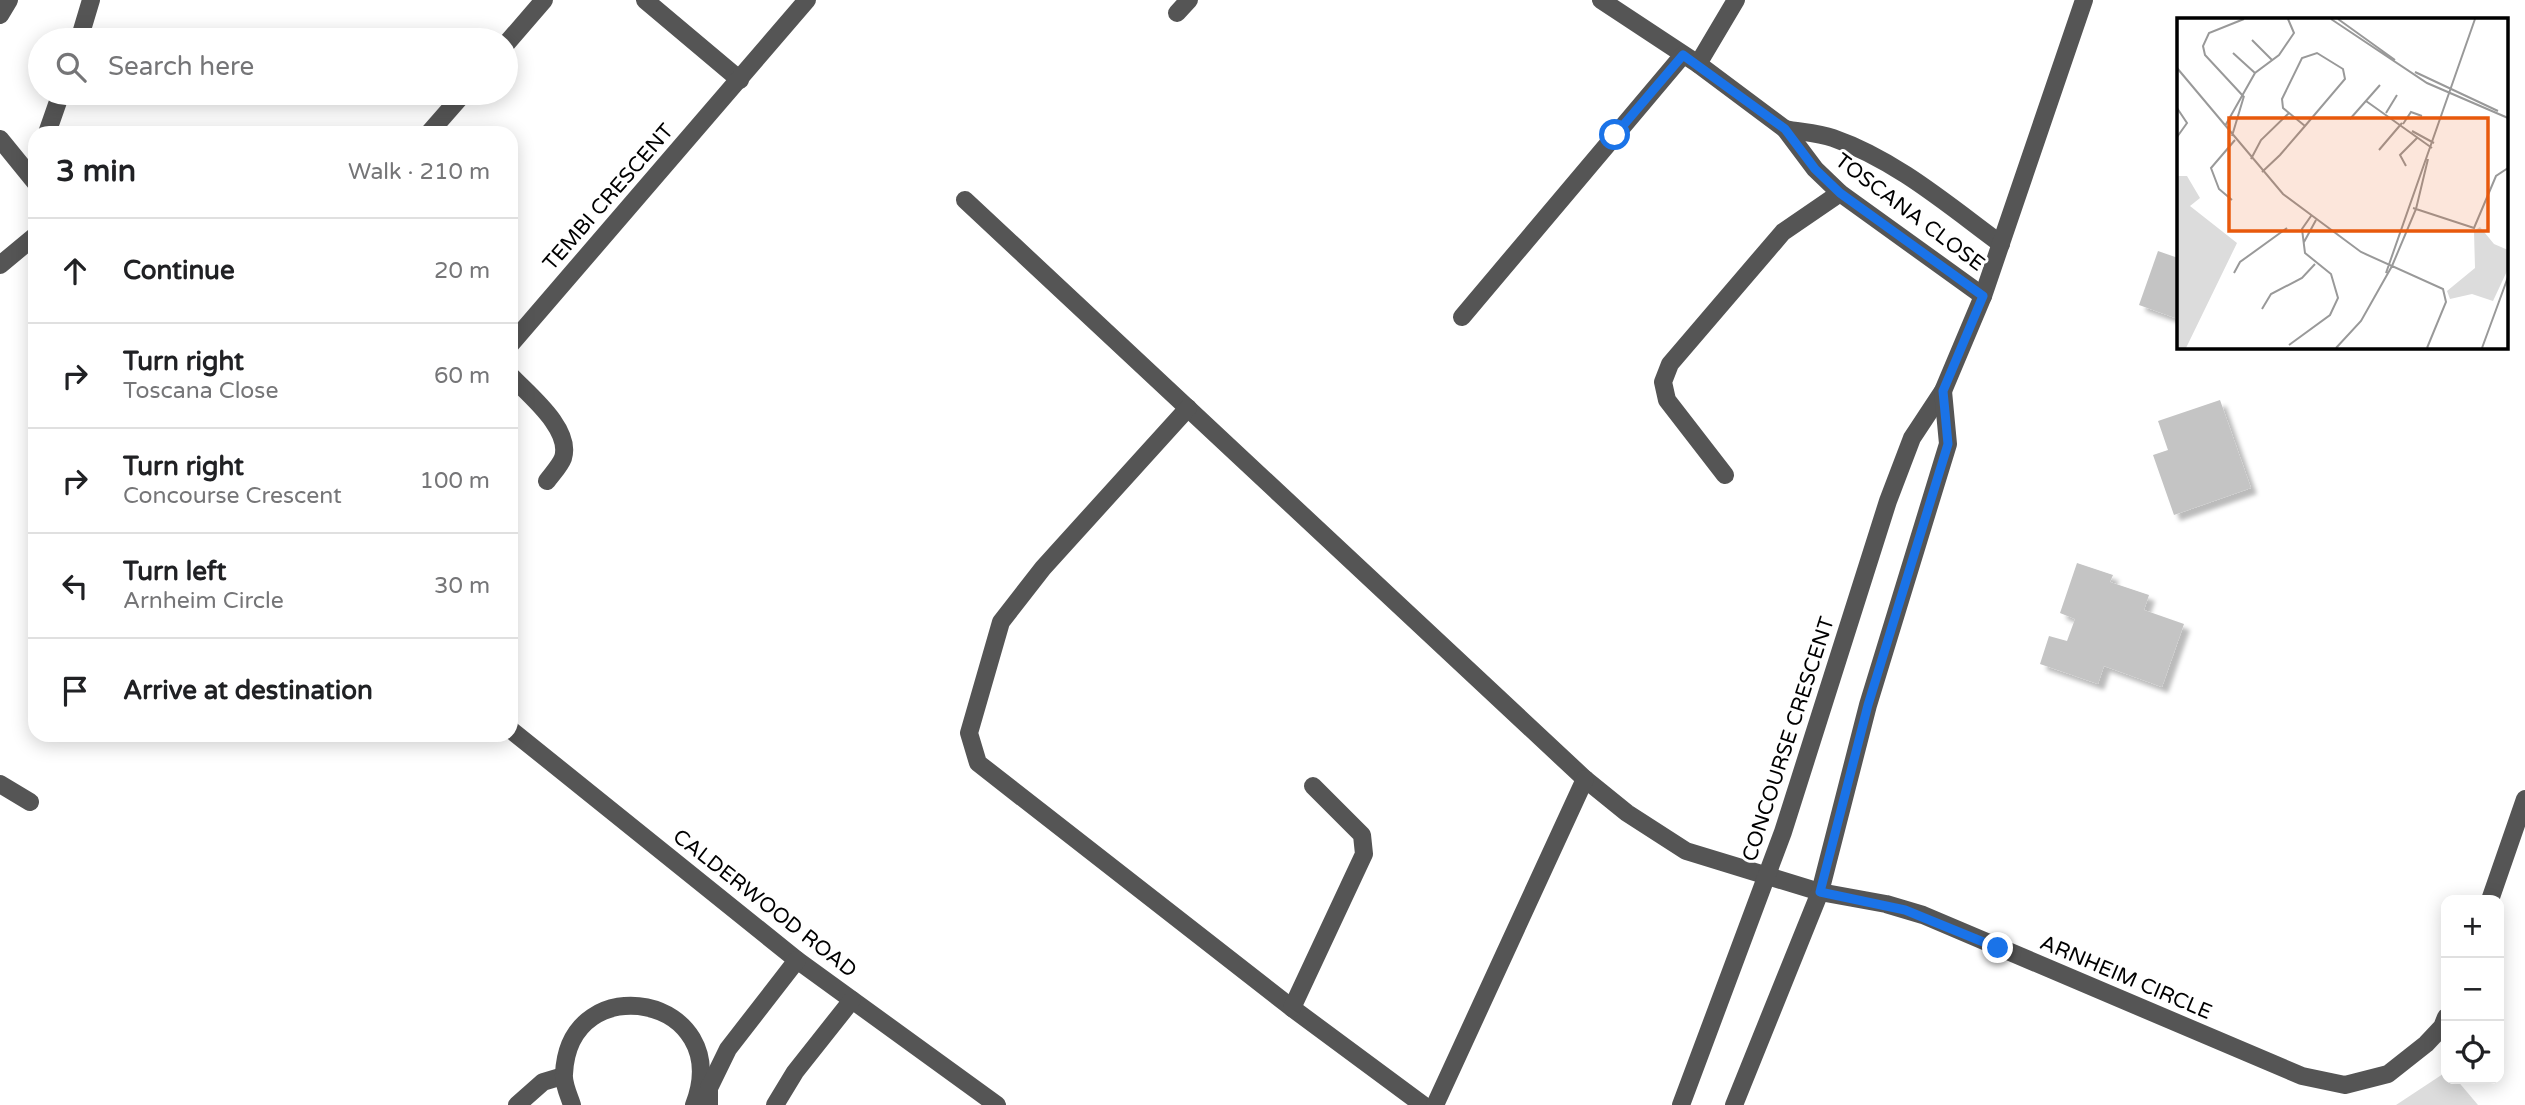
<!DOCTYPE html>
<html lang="en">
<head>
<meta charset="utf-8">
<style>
  :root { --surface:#fff; --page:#f6f6f6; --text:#202124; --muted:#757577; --line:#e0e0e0 }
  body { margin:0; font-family:"Varela Round",sans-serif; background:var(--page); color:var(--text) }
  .controls { position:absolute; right:21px; bottom:21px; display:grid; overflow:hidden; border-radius:14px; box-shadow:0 4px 18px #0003 }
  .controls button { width:63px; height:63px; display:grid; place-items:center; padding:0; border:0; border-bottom:2px solid var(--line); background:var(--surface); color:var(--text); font:35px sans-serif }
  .stop { position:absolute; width:21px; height:21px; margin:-16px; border:5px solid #1a73e8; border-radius:50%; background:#fff }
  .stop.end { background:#1a73e8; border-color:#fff; box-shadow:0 2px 7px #0008 }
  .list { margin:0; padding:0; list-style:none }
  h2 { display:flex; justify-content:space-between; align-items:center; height:91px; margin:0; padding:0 28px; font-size:30px }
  h2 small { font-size:23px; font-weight:400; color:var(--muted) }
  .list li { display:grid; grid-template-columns:46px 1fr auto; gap:21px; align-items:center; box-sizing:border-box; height:105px; padding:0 28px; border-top:2px solid var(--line) }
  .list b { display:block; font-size:26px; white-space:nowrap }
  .list p { margin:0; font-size:23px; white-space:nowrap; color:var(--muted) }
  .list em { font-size:23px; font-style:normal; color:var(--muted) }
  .icon { flex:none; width:38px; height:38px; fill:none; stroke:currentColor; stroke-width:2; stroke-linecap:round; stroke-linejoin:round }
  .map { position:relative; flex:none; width:2525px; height:1105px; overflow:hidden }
  .search { position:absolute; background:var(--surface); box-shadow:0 4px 18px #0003; left:28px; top:28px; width:490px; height:77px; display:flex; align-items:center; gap:18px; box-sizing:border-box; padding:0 24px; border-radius:38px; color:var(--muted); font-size:26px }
  .panel { position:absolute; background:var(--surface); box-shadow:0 4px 18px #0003; left:28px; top:126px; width:490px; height:616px; border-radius:21px }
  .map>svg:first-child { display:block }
  .green { fill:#dcdcdc }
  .building { fill:#c4c4c4; filter:url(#shadow) }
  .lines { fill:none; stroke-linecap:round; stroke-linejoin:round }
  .minor { stroke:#555; stroke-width:18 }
  .route { stroke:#1a73e8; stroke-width:9 }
  .labels { text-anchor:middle; stroke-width:6; stroke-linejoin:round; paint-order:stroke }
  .street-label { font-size:21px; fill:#000; stroke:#fff }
  .inset-road { fill:none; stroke:#999; stroke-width:2 }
  .view { fill:#e8590c; fill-opacity:0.15; stroke:#e8590c; stroke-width:3.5 }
  .inset-edge { fill:none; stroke:#000; stroke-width:3.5 }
</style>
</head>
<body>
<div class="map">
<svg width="2525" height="1105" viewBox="0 0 2525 1105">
  <defs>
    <filter id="shadow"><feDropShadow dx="6" dy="6" stdDeviation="2" flood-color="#0004"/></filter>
  </defs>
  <rect width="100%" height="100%" fill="#fff"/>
  <path class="green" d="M2446,1072V1079H2456L2478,1105H2396Z"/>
  <g class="building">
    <path d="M2158,251L2178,258V319L2139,305Z"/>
    <path d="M2220,400L2251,488L2174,515L2153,455L2168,450L2158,421Z"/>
    <path d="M2077,563L2113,575L2110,582L2149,595L2144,610L2184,624L2162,687L2104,666L2098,684L2040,664L2049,636L2067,641L2075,619L2060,613Z"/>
  </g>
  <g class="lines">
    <g class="minor">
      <path d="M645,0L740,80"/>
      <path d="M1601,0L1698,64L1785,129L1815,169L1840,193L1983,296"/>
      <path d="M1177,13L1189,0"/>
      <path d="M0,15L9,0"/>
      <path d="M79,40L91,0"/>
      <path d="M506,44L544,0"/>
      <path d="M1698,64L1736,0"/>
      <path d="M1785,129C1800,132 1818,133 1833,138C1896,160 1948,205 2001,244"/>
      <path d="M47,133L61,93"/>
      <path d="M429,133L464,93"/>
      <path d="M0,139L35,182"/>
      <path d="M965,200L1585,779L1627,813L1686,851L1820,892L1886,904L1923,915L2302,1076L2345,1085L2388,1074L2426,1044L2442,1027L2446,1017"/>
      <path d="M0,265L35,236"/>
      <path d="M1462,317L1683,55"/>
      <path d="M511,344L807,0"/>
      <path d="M511,376C529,395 572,429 563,458C560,466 552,474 547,481"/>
      <path d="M1188,408L1043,568L1001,622L969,733L978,763L1292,1008L1423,1105"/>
      <path d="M1725,475L1667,400L1663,382L1670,364L1783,232L1840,193"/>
      <path d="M511,730L797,960L997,1105"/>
      <path d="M0,784L30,802"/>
      <path d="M2490,900L2525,799"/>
      <path d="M1292,1008L1364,854L1362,835L1313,786"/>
      <path d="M517,1105L543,1082L563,1076"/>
      <path d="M572,1105C569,1096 563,1083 564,1074C569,964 736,996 694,1105"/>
      <path d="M709,1105V1088L728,1049L797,960"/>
      <path d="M775,1105L795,1072L852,1000"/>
      <path d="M1435,1105L1585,779"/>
      <path d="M1681,1105L1783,832L1888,501L1912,438L1943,391L1983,296L2084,0"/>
      <path d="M1734,1105L1820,892L1868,705L1948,444L1943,391"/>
    </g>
  </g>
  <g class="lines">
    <path class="route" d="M1615,135L1683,55L1785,129L1815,169L1840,193L1983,296L1943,391L1948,444L1868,705L1820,892L1905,910L1998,948"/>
  </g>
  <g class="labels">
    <g class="street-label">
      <text transform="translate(608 197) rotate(-49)" y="7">TEMBI CRESCENT</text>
      <text transform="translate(1910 212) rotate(37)" y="7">TOSCANA CLOSE</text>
      <text transform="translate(1788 739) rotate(-72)" y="7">CONCOURSE CRESCENT</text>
      <text transform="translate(765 903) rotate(38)" y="7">CALDERWOOD ROAD</text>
      <text transform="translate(2126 977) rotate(23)" y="7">ARNHEIM CIRCLE</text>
    </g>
  </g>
  <g transform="translate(2177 18)">
    <rect width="331" height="331" fill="#fff"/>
    <path d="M0,158H10L23,180L13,188L60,225L9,330H0ZM303,209L317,226L331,232V251L316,283L295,276L273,281L270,273L298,250L297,213Z" fill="#dcdcdc"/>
    <path class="inset-road" d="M154,1L250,65L331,100M161,1L218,42M75,22L95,42M56,35L78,55M0,50L106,176L184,234L266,271L269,284L250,330M238,54L321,93M67,79L28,37L26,28L32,15L67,1M189,83L255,130M0,90L10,105L0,119M209,95L220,77M173,101L203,67M226,106L234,94L245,98M48,108L78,55L102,37L117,15L111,1M235,113L257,125M55,118L67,78M202,132L225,105M74,141L84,122L112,95M229,148L223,137L241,119M85,154L103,137L128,108L168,61L166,51L140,35L125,40L105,81L106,90L128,108M55,182L42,171L34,150L58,122M236,190L297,210L319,158L331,150M127,224L139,202M57,255L63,244L110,210M209,255L298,1M85,291L94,276L125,260L138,246M112,327L153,297L161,280L154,256L128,235L125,211L134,198M159,330L184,303L215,248L239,191L251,141M305,330L331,259"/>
    <path class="view" d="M52,100H311V213H52Z"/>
    <rect width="331" height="331" class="inset-edge"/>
  </g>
</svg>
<div class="controls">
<button>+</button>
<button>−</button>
<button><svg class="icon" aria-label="locate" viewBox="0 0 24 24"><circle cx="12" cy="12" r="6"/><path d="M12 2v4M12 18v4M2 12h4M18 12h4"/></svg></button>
</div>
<div class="stop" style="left:1615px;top:135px"></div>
<div class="stop end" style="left:1998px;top:948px"></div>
<div class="search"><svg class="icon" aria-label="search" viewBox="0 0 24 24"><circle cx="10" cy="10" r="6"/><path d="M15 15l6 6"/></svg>Search here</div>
<section class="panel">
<h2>3 min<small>Walk · 210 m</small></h2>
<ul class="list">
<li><svg class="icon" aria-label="ahead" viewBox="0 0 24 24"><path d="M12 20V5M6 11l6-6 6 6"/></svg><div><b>Continue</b></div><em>20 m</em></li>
<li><svg class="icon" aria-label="right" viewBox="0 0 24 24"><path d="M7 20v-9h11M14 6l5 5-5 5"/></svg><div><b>Turn right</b><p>Toscana Close</p></div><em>60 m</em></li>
<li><svg class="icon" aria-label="right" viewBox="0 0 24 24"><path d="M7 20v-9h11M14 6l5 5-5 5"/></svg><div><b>Turn right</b><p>Concourse Crescent</p></div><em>100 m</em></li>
<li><svg class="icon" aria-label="left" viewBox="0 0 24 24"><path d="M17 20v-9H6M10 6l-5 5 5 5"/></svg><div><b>Turn left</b><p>Arnheim Circle</p></div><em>30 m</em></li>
<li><svg class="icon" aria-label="arrive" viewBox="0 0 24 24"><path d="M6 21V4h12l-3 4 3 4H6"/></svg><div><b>Arrive at destination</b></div></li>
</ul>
</section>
</div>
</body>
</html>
